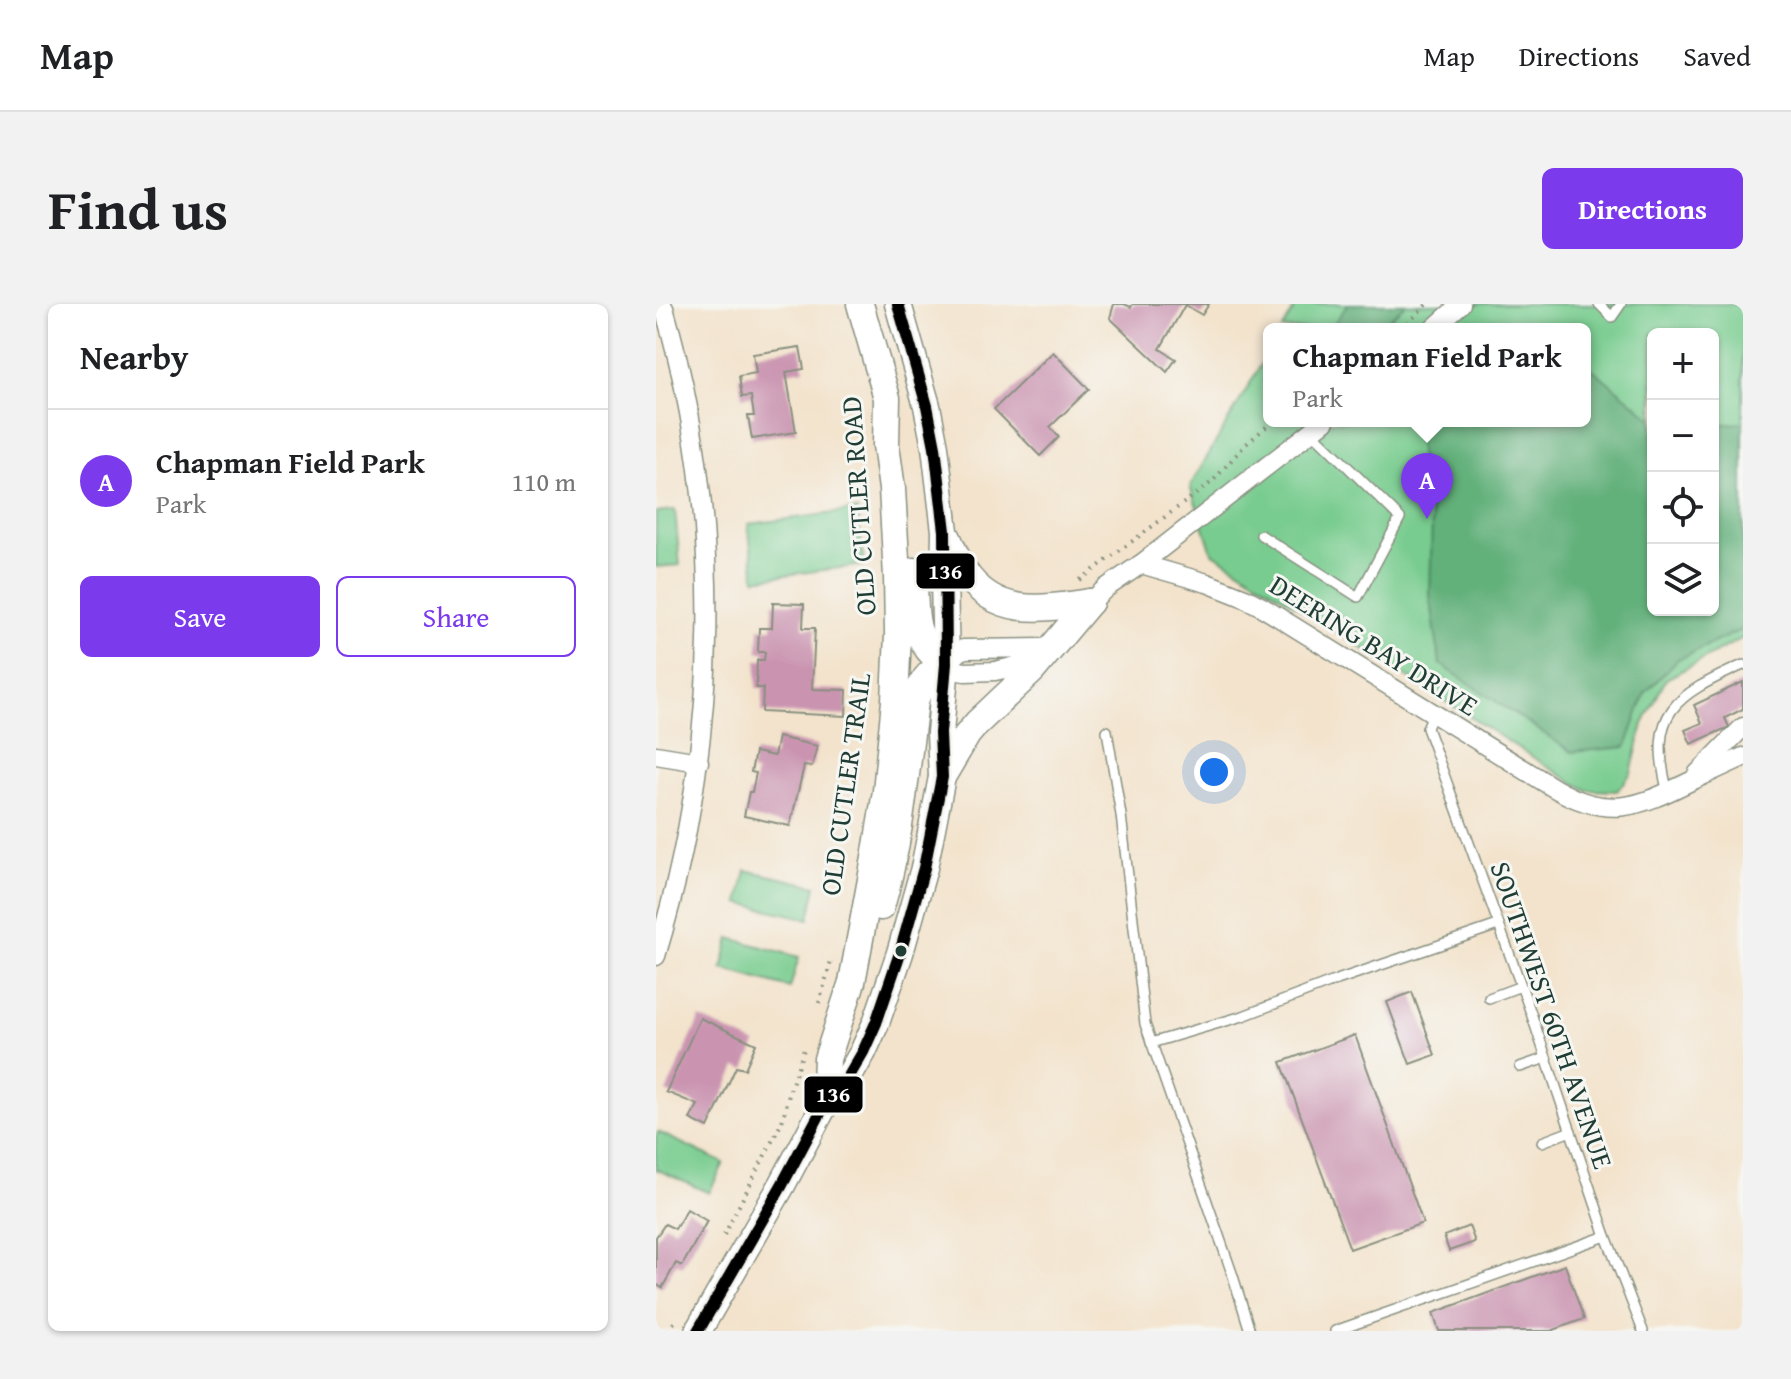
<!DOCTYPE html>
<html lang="en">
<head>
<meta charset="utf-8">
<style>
  :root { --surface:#fff; --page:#f2f2f2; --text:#202124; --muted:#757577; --line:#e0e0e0; --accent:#7c3aed }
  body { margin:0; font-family:"Gentium Book Plus",serif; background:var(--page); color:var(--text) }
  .controls { position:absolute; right:24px; top:24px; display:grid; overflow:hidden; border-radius:12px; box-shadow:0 2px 6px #0004 }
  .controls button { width:72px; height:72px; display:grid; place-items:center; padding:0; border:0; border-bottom:2px solid var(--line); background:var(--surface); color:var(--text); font:40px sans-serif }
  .you { position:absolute; left:558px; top:468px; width:28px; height:28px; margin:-20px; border:6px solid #fff; border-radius:50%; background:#1a73e8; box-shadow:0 0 0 12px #1a73e833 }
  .badge { display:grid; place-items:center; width:52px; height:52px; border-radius:50%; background:var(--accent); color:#fff; font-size:26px; font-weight:700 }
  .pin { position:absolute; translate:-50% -66px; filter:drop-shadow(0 2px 4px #0008) }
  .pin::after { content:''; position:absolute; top:42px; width:28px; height:24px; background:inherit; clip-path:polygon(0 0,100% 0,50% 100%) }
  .popup { position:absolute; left:607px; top:19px; width:328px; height:104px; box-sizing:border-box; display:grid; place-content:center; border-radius:12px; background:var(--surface); filter:drop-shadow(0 2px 6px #0005); font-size:26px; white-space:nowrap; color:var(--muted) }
  .popup b { font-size:30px; color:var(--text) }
  .popup::after { content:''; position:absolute; left:50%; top:100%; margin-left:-16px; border:16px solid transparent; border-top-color:var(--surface) }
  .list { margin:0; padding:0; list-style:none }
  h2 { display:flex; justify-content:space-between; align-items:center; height:104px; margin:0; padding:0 32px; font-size:34px }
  h2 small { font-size:26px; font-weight:400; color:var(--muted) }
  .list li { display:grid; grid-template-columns:52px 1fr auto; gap:24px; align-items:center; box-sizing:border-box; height:144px; padding:0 32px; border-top:2px solid var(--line) }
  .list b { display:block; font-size:30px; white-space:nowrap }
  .list p { margin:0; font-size:26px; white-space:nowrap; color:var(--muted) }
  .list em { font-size:26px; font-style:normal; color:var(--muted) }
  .actions { display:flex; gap:16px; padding:24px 32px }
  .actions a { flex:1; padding:18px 0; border:2px solid var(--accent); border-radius:12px; text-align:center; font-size:28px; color:var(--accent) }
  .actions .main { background:var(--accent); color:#fff }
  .icon { flex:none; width:44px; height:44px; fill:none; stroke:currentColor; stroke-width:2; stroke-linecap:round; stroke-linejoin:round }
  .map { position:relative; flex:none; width:1087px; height:1027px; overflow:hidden; border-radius:12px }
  header { display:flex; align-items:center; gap:48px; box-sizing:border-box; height:112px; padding:0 40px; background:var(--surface); border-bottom:2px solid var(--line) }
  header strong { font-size:38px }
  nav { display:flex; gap:44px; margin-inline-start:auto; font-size:28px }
  .intro { display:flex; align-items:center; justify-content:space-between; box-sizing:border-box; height:192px; padding:0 48px }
  h1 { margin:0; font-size:56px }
  .button { padding:20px 36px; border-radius:12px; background:var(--accent); color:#fff; font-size:28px; font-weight:700 }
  main { display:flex; gap:48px; padding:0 48px }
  aside { flex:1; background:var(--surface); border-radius:12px; box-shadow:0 2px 6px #0004 }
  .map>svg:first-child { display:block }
  .green { fill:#78cc8f; stroke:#4c8462; stroke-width:2; fill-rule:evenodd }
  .forest { fill:#62b07a; stroke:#407657; stroke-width:2 }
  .building { fill:#ca94b1 }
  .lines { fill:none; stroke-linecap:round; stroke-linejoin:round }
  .service-casing { stroke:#899080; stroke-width:12 }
  .minor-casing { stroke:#899080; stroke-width:21 }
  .secondary-casing { stroke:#899080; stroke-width:29 }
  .path { stroke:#899080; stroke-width:4; stroke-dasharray:2 6; stroke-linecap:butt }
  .service { stroke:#fff; stroke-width:9 }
  .minor { stroke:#fff; stroke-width:18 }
  .secondary { stroke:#fff; stroke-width:26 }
  .bus-1-casing { stroke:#f6f6f2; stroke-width:18 }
  .bus-1 { stroke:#000; stroke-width:12 }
  .bus-dot { fill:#1f3d34; stroke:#f6f6f2; stroke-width:3 }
  .labels { text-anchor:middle; stroke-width:6; stroke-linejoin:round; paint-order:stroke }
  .street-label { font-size:28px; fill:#1f3d34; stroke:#f6f6f2 }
  .line-badge { stroke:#f6f6f2; stroke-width:3 }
  .badge-label { font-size:22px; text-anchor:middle; font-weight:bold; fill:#fff }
</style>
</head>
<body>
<header>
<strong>Map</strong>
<nav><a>Map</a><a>Directions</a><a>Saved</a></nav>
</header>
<div class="intro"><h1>Find us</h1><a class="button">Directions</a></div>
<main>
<aside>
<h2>Nearby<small></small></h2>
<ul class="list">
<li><span class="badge">A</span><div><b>Chapman Field Park</b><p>Park</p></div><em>110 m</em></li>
</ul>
<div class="actions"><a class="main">Save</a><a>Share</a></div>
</aside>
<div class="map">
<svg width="1087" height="1027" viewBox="0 0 1087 1027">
  <rect width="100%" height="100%" fill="#f6f6f2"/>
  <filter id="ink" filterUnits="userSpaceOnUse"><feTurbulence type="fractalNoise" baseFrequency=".0125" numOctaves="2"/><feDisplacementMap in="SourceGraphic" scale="16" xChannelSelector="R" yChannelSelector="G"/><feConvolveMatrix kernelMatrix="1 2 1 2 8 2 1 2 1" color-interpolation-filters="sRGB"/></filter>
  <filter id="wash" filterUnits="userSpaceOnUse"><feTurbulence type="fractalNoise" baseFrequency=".006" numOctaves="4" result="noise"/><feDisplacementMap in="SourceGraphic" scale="32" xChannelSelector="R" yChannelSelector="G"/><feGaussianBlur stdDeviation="1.8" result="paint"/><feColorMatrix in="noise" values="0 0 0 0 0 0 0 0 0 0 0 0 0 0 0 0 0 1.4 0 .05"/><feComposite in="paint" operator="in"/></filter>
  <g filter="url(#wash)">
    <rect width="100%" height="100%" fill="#f3e3cc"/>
    <g class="green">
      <path d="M641,0H1087V334L1010,375L987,420L975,469L961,487L931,486L903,470L556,248L534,182L613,47V117H929V25H626ZM997,30H1057V306H997Z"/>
      <path d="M19,206L24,261L0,263V208Z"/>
      <path d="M201,206L208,261L99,275L92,220Z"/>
      <path d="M90,566L160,582L153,615L83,599Z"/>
      <path d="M74,634L143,653L134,684L66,665Z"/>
      <path d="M2,828L68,859L53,889L0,865V833Z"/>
    </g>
    <g class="forest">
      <path d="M692,0H750L723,25H674Z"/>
      <path d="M836,16L887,24V25H829Z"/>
      <path d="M929,59L997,115V306H1057V121L1087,119V325L1022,355L989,389L970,443L916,448L784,360L774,291L776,215L758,117H929Z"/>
    </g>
    <g id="blocks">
      <g class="building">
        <path d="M458,0H468L475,3L477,0H553L546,11L529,1L504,45L520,55L511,68L454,14Z"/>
        <path d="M144,43L148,65L130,68L140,128L96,135L92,112H98L95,92L86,93L83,72L100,69L97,50Z"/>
        <path d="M397,48L433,85L394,123L403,133L384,152L338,105Z"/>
        <path d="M117,299L148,300L147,324H159L156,385L191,386L190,412L106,408L107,384H100L101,356H108L109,348H102L103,324H116Z"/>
        <path d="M1087,378V405L1069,414L1073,423L1035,440L1029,426L1046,419L1038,401Z"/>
        <path d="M122,433L161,442L156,463L148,462L134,522L88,512L93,488H96L100,469L95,468L99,448L118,452Z"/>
        <path d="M756,688L779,751L754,760L731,698Z"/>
        <path d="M44,714L100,740L89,765L80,763L52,824L34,815L42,801L10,788Z"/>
        <path d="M699,731L767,919L694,945L625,758Z"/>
        <path d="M31,905L51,917L26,962L20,959L6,984L0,980V933L9,920L19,925Z"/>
        <path d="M813,922L819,938L793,947L788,932Z"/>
        <path d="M909,961L928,1015L895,1027H783L777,1009Z"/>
      </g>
    </g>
  </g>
  <g filter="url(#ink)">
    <use href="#blocks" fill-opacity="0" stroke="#899080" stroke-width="2"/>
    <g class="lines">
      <g class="service-casing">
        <g id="service">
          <path d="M943,0L956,13L965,0"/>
          <path d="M605,231L702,293L744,214L656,128"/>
          <path d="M777,410L771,424L875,709L950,932L987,1027"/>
          <path d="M451,427L465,511L489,720L577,972L594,1027"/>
          <path d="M1012,489C991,408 1018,392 1087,361"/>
          <path d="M833,694L865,682"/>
          <path d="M495,739L587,712L681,676L842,621"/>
          <path d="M864,763L890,754"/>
          <path d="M886,838L915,827"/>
          <path d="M679,1027L950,932"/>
        </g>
      </g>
      <g class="minor-casing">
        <g id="minor">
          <path d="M777,25L805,0"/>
          <path d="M485,260L669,117"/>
          <path d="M426,306L450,284L485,260L551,279L589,294L606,303L898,484C953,516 982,503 1035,477C1052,469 1070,461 1087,453"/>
          <path d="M384,345L361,362L339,367L309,368L303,367L290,360L307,345L387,344"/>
          <path d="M0,451L43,458"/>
          <path d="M1041,470L1087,423"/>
          <path d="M0,652C64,441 70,216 8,4"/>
        </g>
      </g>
      <g class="secondary-casing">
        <g id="secondary">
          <path d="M292,234C297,245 302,258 309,268C340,314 387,305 434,298"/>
          <path d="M258,267C259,302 254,341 290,360"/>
          <path d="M286,473L311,431L321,419L377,366L434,298"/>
          <path d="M225,603C245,535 250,467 259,397C265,379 271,367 290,360"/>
          <path d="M169,800L171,755L196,678L219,554L230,487L239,397L242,330L241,273L236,185L230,141L231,94L204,0"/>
          <path d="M42,1027L126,881L169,800L192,774L207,748L220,719L244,649L268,564L277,519L286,473L284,429L290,360L288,275L289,227L279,143L271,102L242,0"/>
        </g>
      </g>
      <g class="path">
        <path d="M746,25L771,0"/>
        <path d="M424,276L556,178L588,142L617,117"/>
        <path d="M163,699L175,657"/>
        <path d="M68,931L126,818L135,783L148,745"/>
        <path d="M13,1027L20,1015"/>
      </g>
      <use href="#service" class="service"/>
      <use href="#minor" class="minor"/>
      <use href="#secondary" class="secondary"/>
      <g class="bus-1-casing">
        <path id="bus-1" d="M42,1027L126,881L169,800L192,774L207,748L220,719L244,649L268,564L286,473L284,429L290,360L289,227L279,143L271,102L242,0"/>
      </g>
      <use href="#bus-1" class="bus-1"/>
    </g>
  </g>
  <circle class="bus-dot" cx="245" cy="647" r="7"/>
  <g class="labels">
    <g class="street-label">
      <text transform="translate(202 202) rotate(-94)" y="10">OLD CUTLER ROAD</text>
      <text transform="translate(718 341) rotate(32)" y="10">DEERING BAY DRIVE</text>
      <text transform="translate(189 480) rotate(-82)" y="10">OLD CUTLER TRAIL</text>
      <text transform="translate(896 711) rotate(71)" y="10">SOUTHWEST 60TH AVENUE</text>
    </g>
  </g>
  <g class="line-badge">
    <rect x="259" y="248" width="61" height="38" rx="8" fill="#000"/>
    <rect x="147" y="771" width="61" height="39" rx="8" fill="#000"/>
  </g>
  <g class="badge-label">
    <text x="289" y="275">136</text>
    <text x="177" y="798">136</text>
  </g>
</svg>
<div class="controls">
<button>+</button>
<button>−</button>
<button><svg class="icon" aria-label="locate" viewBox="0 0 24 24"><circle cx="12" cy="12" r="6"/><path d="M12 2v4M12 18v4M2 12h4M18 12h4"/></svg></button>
<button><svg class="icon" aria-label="layers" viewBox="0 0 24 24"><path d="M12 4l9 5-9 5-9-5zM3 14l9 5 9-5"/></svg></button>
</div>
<div class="you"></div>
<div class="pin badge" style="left:771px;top:215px">A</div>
<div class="popup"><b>Chapman Field Park</b>Park</div>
</div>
</main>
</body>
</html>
